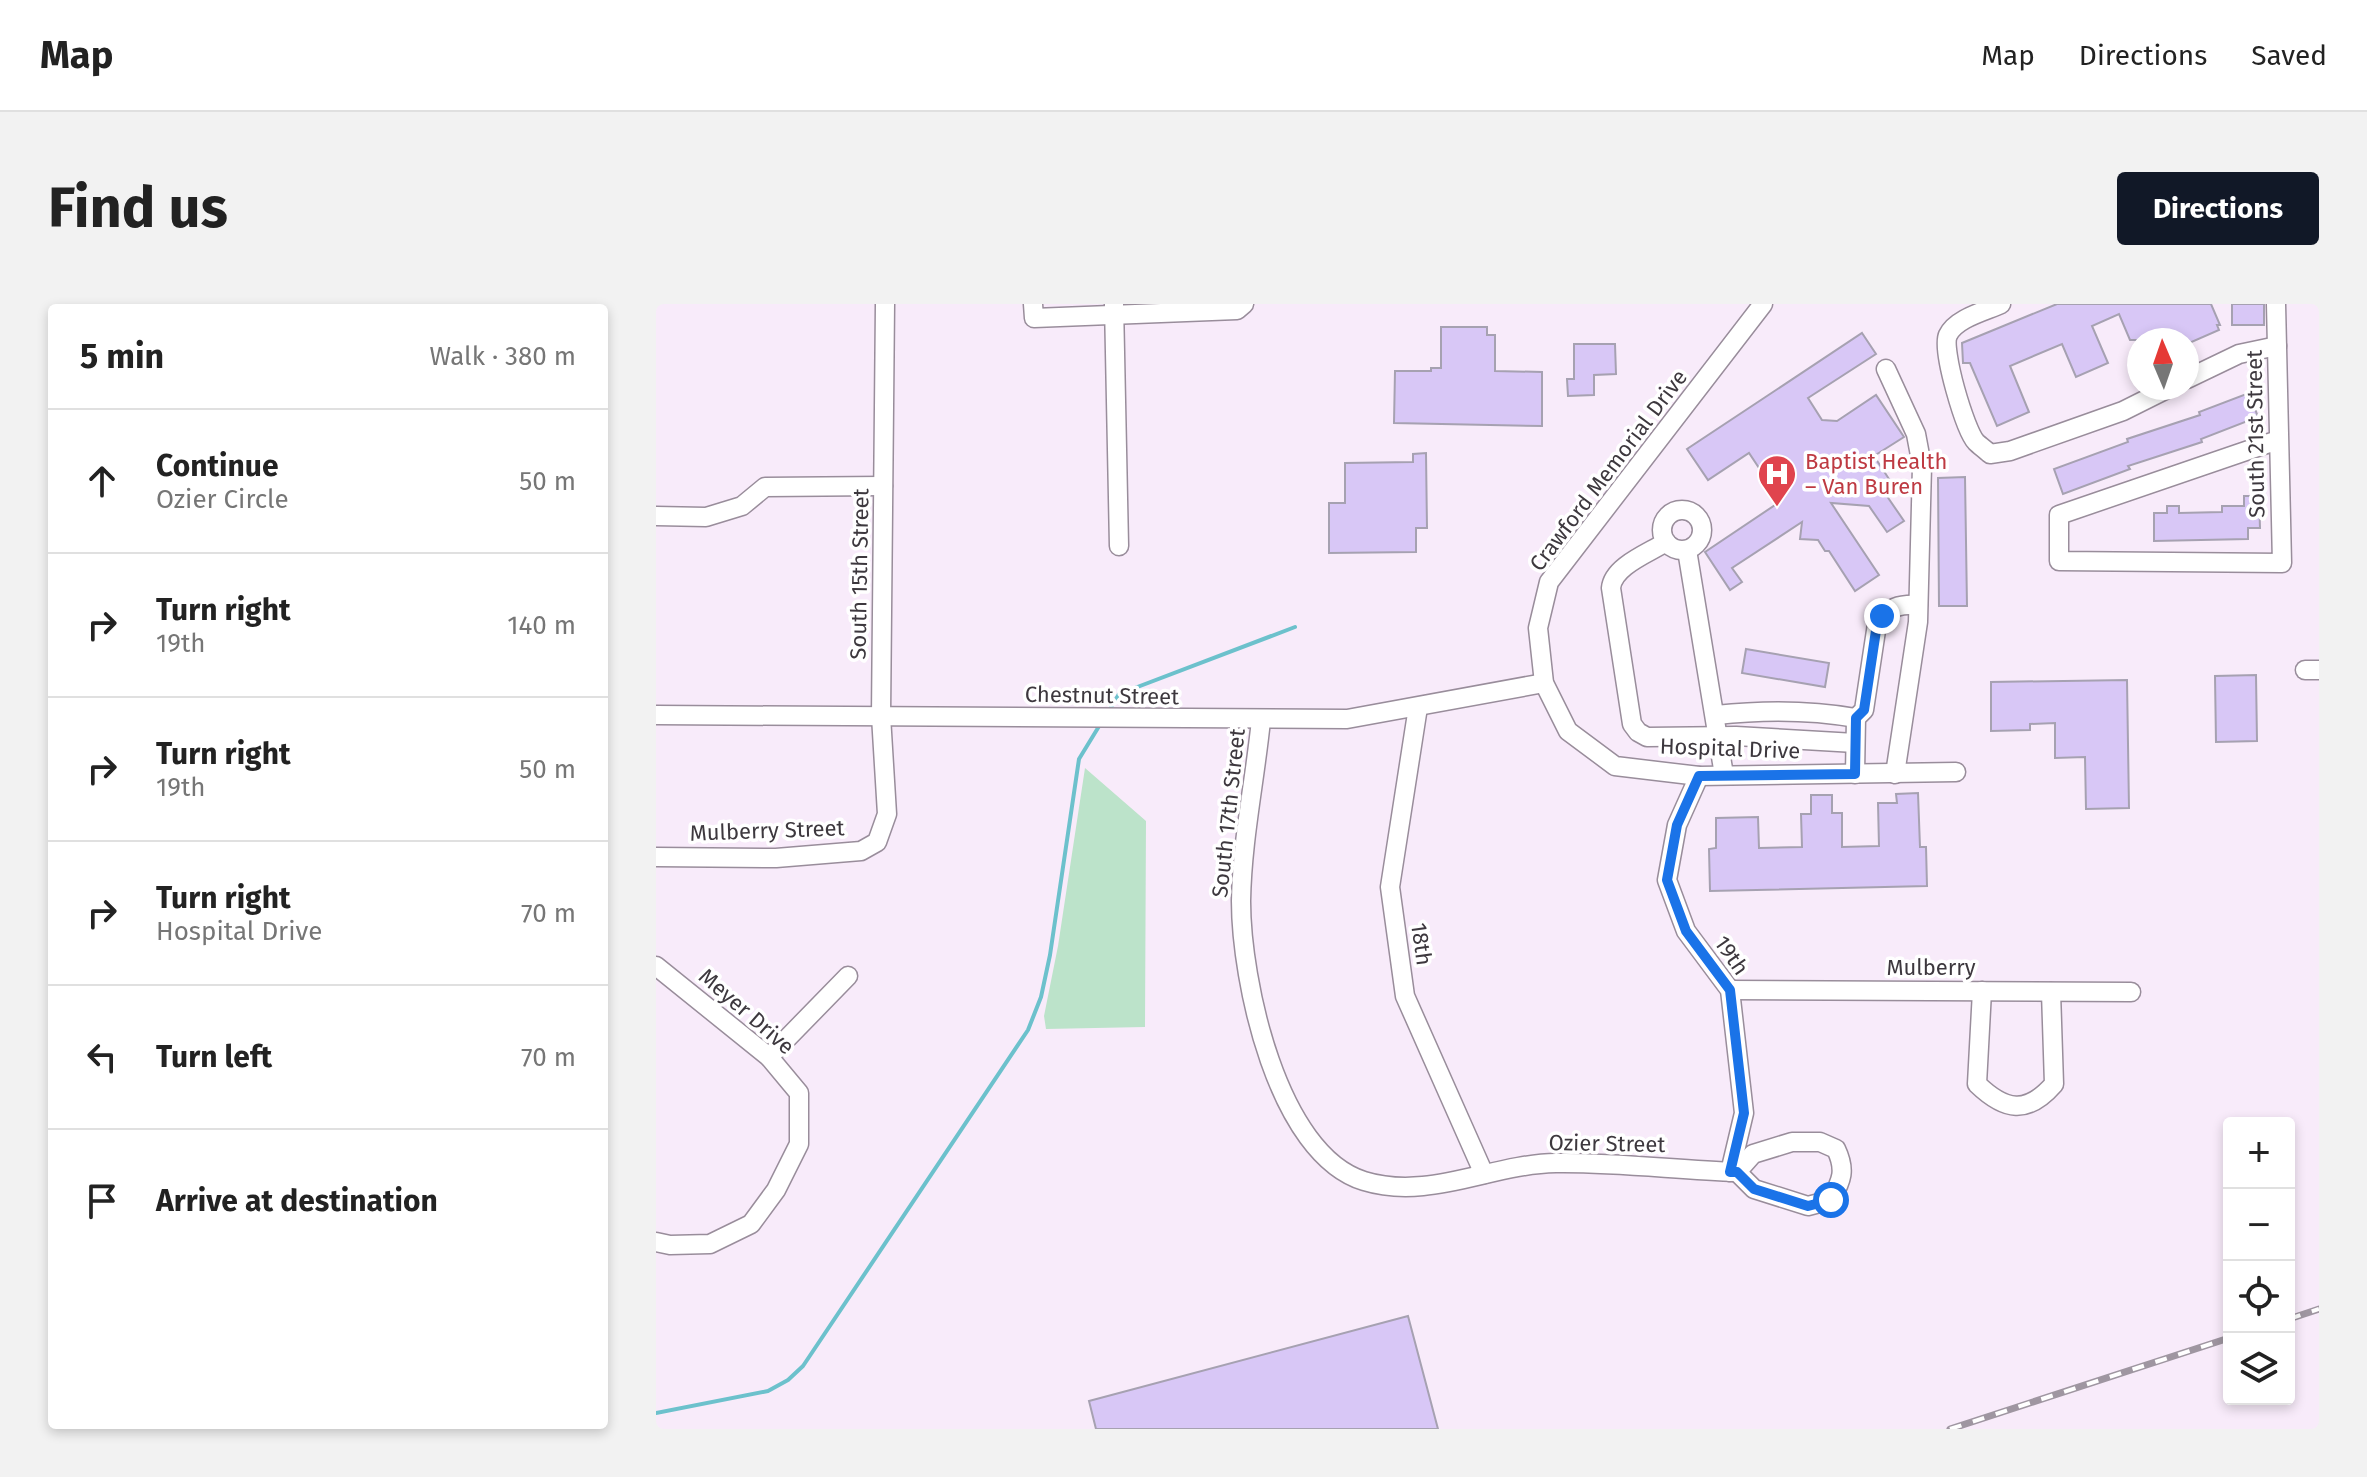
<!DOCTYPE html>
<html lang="en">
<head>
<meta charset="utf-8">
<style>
  :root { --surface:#fff; --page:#f2f2f2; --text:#222; --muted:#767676; --line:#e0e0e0; --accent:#111827 }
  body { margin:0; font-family:"Fira Sans",sans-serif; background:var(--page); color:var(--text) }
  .controls { position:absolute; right:24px; bottom:24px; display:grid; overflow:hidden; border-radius:8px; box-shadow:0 4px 12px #0003 }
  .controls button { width:72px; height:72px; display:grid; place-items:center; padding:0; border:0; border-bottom:2px solid var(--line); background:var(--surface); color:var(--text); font:40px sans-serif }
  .compass { position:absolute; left:1471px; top:24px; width:72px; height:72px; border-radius:50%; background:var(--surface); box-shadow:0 4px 12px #0003; rotate:358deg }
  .stop { position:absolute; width:24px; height:24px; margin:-18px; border:6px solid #1a73e8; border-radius:50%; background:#fff }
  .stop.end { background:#1a73e8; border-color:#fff; box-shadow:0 2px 8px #0008 }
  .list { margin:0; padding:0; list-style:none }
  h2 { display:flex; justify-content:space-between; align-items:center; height:104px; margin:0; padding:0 32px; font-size:34px }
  h2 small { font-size:26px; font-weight:400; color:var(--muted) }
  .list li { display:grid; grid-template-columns:52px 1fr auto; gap:24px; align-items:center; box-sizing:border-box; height:144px; padding:0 32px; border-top:2px solid var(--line) }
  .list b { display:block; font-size:30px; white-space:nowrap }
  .list p { margin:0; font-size:26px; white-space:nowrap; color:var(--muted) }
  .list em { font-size:26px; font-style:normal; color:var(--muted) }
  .icon { flex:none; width:44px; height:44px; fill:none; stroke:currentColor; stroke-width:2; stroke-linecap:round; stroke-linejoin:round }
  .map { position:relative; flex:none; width:1663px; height:1125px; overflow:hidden; border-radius:8px }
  header { display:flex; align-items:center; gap:48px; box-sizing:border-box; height:112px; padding:0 40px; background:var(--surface); border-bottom:2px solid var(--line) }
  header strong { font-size:38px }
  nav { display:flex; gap:44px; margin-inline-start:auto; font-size:28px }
  .intro { display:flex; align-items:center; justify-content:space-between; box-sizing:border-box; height:192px; padding:0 48px }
  h1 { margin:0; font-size:56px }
  .button { padding:20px 36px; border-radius:8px; background:var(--accent); color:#fff; font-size:28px; font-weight:700 }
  main { display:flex; gap:48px; padding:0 48px }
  aside { flex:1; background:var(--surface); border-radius:8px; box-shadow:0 4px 12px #0003 }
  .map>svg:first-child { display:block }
  .park { fill:#bce3ca }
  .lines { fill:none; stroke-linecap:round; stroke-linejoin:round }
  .stream { stroke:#6cc1cc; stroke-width:4 }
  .building { fill:#d8c7f6; stroke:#a6a1b1; stroke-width:2 }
  .minor-casing { stroke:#998d9b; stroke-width:21 }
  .minor { stroke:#fff; stroke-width:18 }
  .rail-casing { stroke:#9f96a1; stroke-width:7 }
  .rail { stroke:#fff; stroke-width:4; stroke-dasharray:12; stroke-linecap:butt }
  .route { stroke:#1a73e8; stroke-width:10 }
  .labels { text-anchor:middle; stroke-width:7; stroke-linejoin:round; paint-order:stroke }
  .street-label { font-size:22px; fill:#3d383e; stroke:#fff }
  .health-label { font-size:22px; fill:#be3a42; stroke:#fff; text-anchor:start }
</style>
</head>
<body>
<header>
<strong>Map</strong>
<nav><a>Map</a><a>Directions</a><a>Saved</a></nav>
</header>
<div class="intro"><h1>Find us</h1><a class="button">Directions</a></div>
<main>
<aside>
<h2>5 min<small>Walk · 380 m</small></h2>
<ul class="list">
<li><svg class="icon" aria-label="ahead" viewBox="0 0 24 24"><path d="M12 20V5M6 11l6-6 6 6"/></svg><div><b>Continue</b><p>Ozier Circle</p></div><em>50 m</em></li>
<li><svg class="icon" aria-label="right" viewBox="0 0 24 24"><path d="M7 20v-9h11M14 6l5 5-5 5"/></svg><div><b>Turn right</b><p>19th</p></div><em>140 m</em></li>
<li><svg class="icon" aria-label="right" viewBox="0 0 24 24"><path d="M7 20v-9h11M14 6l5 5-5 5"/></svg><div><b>Turn right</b><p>19th</p></div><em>50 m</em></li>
<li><svg class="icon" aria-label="right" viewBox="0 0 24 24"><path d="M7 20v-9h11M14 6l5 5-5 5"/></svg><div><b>Turn right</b><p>Hospital Drive</p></div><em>70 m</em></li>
<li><svg class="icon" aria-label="left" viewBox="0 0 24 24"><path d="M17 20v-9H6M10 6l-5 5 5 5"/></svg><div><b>Turn left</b></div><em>70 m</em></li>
<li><svg class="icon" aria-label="arrive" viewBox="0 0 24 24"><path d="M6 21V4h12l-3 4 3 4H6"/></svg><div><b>Arrive at destination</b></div></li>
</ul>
</aside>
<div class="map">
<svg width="1663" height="1125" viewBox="0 0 1663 1125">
  <rect width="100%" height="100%" fill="#f8ebfa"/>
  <path class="park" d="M429,464L490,517L489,723L390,725L388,712L402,642Z"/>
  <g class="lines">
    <g class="stream">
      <path d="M452,408L463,390L639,323"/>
      <path d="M0,1109L112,1087L132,1076L147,1062L372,726L385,693L394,651L423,455L445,419"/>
    </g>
  </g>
  <g class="building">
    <path d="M1401,0H1555L1564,21H1561L1563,26L1531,40V36H1474L1463,10L1436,22L1452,59L1420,73L1406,40L1354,62L1373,108L1341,122L1314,59H1307L1306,39Z"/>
    <rect x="1576" y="0" width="32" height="21"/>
    <path d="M785,23H831V31H839V67L886,68V122L738,119L739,67H775V64H785Z"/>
    <path d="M1206,29L1220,50L1152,94L1166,116L1181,117L1220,91L1248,133L1218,152L1233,175L1224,182L1248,217L1231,228L1213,202L1175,199L1223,271L1199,287L1173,247H1169L1162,236L1144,235L1146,218L1076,264L1086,278L1074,286L1049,248L1125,197L1093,149L1052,176L1031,145Z"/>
    <path d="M918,40H959L960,70L938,71V91L912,92L911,75H918Z"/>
    <path d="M1593,89L1602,113L1545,135L1546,138L1472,162L1474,165L1407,190L1398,165L1472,138L1471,135L1544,111L1543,108Z"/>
    <path d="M770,149L771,224H760V248L673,249V199H689V159L757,158V150Z"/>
    <path d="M1309,173L1311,302H1283L1282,174Z"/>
    <path d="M1588,192H1603L1604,224H1592V235L1498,237V209H1511V202H1523V209L1566,208V202H1588Z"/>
    <path d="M1090,345L1173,359L1169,383L1086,369Z"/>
    <path d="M1600,371L1601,437L1560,438L1559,372Z"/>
    <path d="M1471,376L1473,504L1430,505L1429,453L1399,454V419L1374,420V426L1335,427V378Z"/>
    <path d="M1262,489L1264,543H1270L1271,582L1054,587L1053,545L1060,544V514L1102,513L1103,544L1146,543L1145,510H1155V491H1176V509H1186V543L1223,542L1222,499H1241L1240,490Z"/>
    <path d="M752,1012L782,1125H440L433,1097Z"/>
  </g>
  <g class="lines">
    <g class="minor-casing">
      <g id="minor">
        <path d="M377,0L378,14L581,6L588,0"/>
        <path d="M458,0L463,242"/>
        <path d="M1107,0L893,278L882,324L888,379L912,427L959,462L1043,472L1300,468"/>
        <path d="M1345,0C1330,7 1300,14 1292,31C1285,45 1309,126 1320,138C1324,142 1330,146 1334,150L1354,147L1467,107L1513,84"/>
        <path d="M1620,0L1626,259L1403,257V211L1622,136"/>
        <path d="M1230,65L1260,130L1266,162L1262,318L1239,470"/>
        <path d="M1531,75L1583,50L1621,42"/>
        <circle cx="1026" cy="226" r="20"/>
        <path d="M0,212L50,213L86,202L109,183L227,182"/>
        <path d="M1010,238C993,249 957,262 955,284L976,420L982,428L991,433L1080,432L1199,439"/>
        <path d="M1031,246L1068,471"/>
        <path d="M1649,366H1663"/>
        <path d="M762,403L734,583L749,692L828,870"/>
        <path d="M0,411L691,415L888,379"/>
        <path d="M1060,411C1105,406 1155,406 1200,414"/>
        <path d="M605,416C599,476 586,536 585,597C585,676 621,850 708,877C773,897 835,860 900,859C960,858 1021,866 1081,868"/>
        <path d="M1199,470L1200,414L1208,406L1221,320C1231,303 1244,300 1262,301"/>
        <path d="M1043,472L1021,521L1011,576L1030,627L1074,686L1088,809L1074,868"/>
        <path d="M0,553L120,554L205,547L221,538L231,510L225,412L229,0"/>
        <path d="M0,662L113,753L143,789V840L120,886L95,920L54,940L14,941L0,938"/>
        <path d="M1074,686L1475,688"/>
        <path d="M1326,687L1321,780C1349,807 1371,811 1398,780L1395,688"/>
        <path d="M113,753L192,672"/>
        <path d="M1136,838H1164L1180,845C1190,866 1186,876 1175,896L1152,902L1098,885L1081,868L1097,850Z"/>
      </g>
    </g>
    <use href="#minor" class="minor"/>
    <g class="rail-casing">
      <g id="rail">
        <path d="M1633,1015L1663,1005"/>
        <path d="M1294,1125L1573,1034"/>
      </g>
    </g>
    <use href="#rail" class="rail"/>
  </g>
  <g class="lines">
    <path class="route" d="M1175,896L1152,902L1098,885L1081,868H1074L1088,809L1074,686L1030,627L1011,576L1021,521L1043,472L1199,470L1200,414L1208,406L1221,320L1226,312"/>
  </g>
  <defs>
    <g id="hospital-pin" transform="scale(2)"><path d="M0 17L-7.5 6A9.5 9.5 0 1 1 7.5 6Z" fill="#e0444e" stroke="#fff"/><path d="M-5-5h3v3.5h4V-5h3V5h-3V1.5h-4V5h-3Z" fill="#fff"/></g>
  </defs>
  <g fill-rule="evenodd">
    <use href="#hospital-pin" x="1121" y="170"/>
  </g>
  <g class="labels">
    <g class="street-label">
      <text transform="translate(1599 130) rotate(-91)" y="8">South 21st Street</text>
      <text transform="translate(952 166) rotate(-53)" y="8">Crawford Memorial Drive</text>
      <text transform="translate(203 270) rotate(-89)" y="8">South 15th Street</text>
      <text transform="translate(446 391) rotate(1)" y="8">Chestnut Street</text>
      <text transform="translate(1074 444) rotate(2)" y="8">Hospital Drive</text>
      <text transform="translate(572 509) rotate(-84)" y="8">South 17th Street</text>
      <text transform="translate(111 526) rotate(-2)" y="8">Mulberry Street</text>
      <text transform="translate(766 640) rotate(82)" y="8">18th</text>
      <text transform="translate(1076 651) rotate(55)" y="8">19th</text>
      <text x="1275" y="671">Mulberry</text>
      <text transform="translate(91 707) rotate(41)" y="8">Meyer Drive</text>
      <text transform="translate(951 839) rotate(1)" y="8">Ozier Street</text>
    </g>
    <g class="health-label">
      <text x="1149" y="165">Baptist Health<tspan x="1149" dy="25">– Van Buren</tspan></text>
    </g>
  </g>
</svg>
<div class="controls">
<button>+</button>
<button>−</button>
<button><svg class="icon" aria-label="locate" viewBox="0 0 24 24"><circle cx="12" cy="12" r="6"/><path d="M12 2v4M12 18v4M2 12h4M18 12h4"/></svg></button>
<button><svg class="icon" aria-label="layers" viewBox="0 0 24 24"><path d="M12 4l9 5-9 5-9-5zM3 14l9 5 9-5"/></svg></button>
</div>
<svg class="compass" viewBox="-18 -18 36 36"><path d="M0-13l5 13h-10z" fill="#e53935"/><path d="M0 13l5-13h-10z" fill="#767676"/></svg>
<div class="stop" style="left:1175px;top:896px"></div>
<div class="stop end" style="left:1226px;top:312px"></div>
</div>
</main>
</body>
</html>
